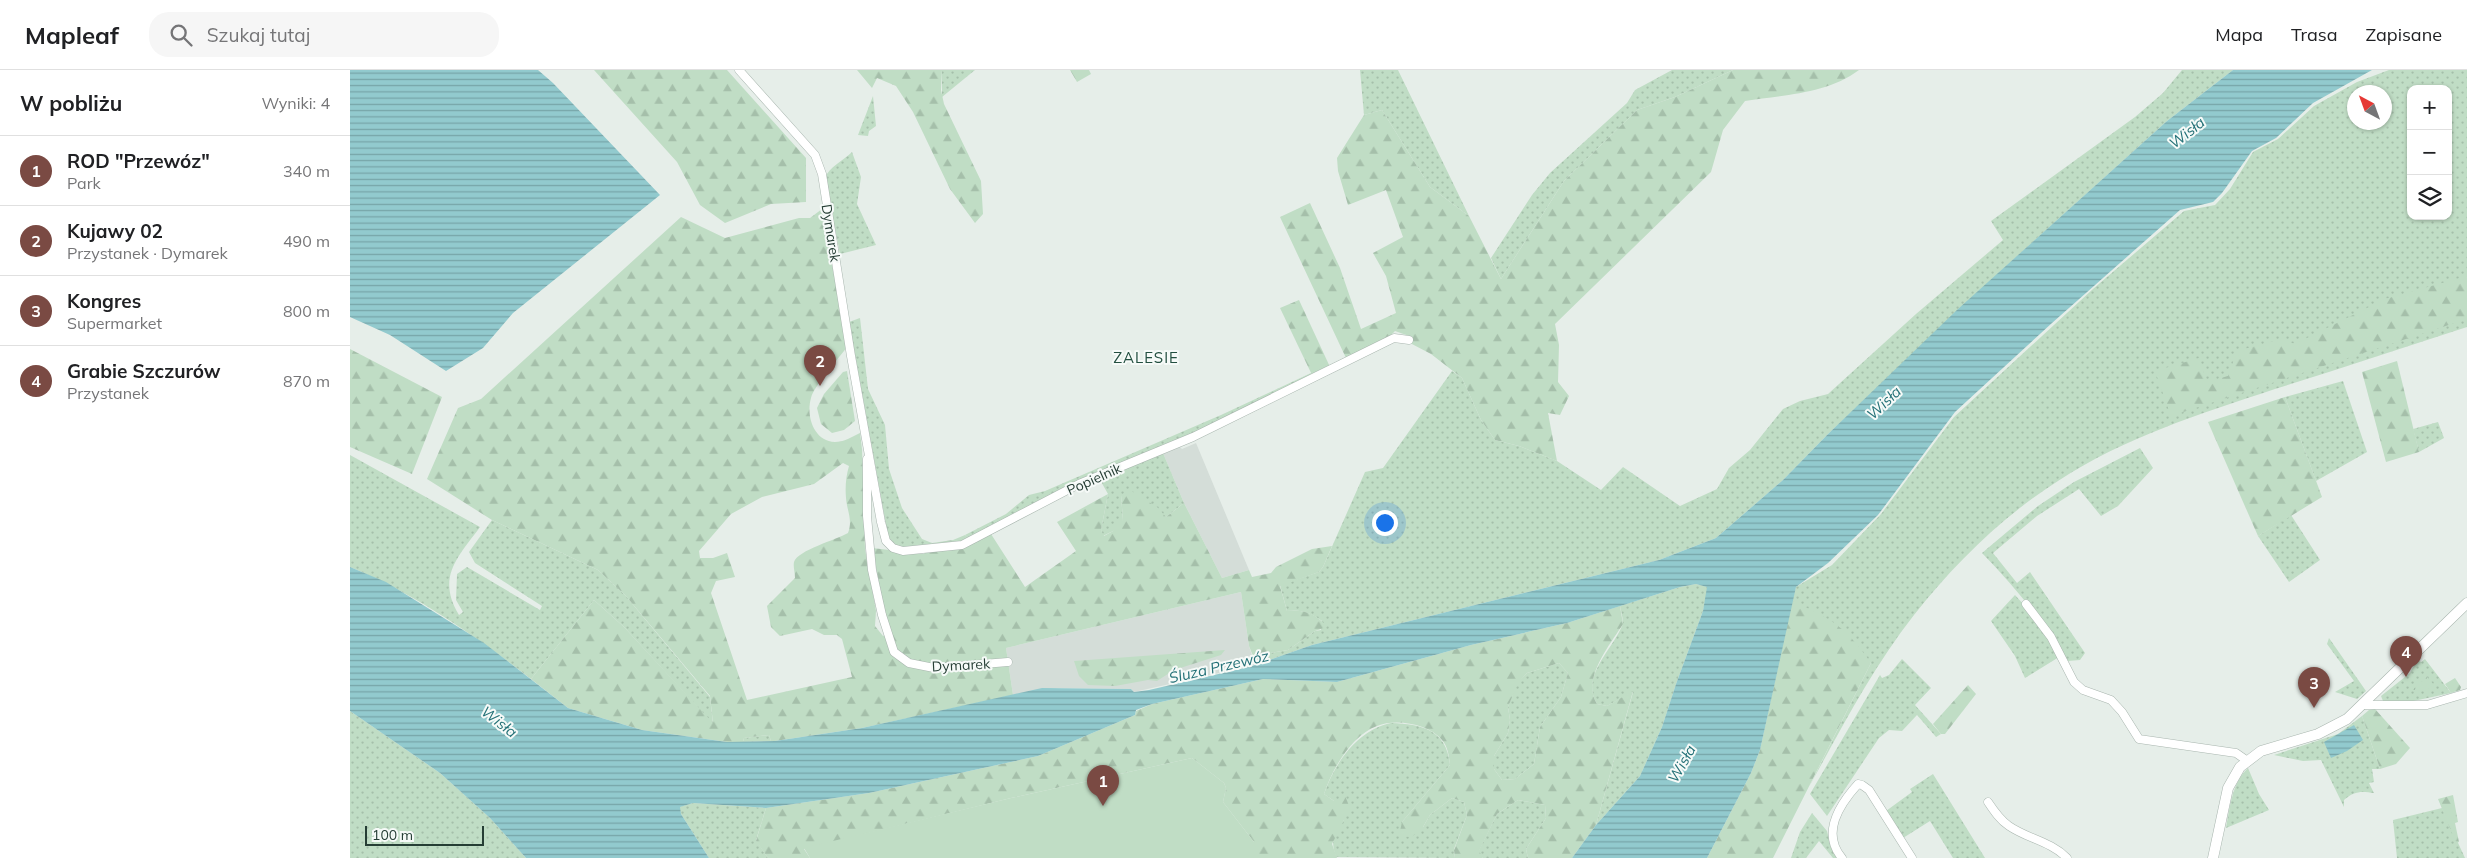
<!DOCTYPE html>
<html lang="pl">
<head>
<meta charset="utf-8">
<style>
  :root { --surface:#fff; --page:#f6f6f6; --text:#202124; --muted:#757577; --line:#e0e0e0; --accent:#7a4a43 }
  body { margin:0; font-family:Mulish,sans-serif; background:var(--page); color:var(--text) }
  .controls { position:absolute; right:15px; top:15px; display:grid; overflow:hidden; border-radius:10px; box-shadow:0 1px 4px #0004 }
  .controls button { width:45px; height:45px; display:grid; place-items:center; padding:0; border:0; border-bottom:1px solid var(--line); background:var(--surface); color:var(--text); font:25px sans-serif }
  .compass { position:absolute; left:1997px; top:15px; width:45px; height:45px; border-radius:50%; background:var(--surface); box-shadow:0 1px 4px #0004; rotate:319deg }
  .scale { position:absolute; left:15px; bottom:12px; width:119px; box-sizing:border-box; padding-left:5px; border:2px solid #263e35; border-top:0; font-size:14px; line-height:18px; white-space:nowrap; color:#263e35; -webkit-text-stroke:4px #f6faf8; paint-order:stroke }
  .you { position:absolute; left:1034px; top:452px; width:18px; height:18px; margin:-12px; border:4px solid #fff; border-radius:50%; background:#1a73e8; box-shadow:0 0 0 8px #1a73e833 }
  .badge { display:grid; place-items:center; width:32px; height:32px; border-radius:50%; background:var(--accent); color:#fff; font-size:16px; font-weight:700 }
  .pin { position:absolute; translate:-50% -41px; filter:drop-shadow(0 1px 2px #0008) }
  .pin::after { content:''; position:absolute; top:26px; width:18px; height:15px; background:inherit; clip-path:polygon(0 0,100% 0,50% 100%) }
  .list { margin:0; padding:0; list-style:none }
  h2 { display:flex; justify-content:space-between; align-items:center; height:65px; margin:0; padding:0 20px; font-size:21px }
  h2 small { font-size:16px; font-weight:400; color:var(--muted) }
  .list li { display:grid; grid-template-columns:32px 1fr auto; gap:15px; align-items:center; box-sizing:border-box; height:70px; padding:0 20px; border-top:1px solid var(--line) }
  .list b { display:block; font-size:19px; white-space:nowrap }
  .list p { margin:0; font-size:16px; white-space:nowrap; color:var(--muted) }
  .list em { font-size:16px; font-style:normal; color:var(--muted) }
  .icon { flex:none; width:28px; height:28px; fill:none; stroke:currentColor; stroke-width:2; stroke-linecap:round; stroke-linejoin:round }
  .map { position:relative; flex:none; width:2117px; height:788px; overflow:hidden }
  header { display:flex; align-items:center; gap:30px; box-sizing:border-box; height:70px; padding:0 25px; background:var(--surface); border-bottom:1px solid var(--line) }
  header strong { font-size:24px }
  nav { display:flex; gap:28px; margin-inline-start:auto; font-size:18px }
  .search { width:350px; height:45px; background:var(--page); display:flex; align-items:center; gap:12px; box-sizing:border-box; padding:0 18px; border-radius:20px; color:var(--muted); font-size:19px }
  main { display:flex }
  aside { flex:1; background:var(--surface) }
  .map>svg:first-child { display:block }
  .built { fill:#d4ddd8 }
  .grass { fill:url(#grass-dots); fill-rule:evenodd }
  .forest { fill:url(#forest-firs); fill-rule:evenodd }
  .park { fill:url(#park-tufts) }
  .garden { fill:#c0ddc5 }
  .water { fill:url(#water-rules) }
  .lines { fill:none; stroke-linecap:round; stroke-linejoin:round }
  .minor-casing { stroke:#a9b6af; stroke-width:9 }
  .tertiary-casing { stroke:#a9b6af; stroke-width:11 }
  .minor { stroke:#fff; stroke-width:8 }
  .tertiary { stroke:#fff; stroke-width:10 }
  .labels { text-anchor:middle; stroke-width:4; stroke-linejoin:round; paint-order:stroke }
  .street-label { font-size:14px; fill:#263e35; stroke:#f6faf8 }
  .water-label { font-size:15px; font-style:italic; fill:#247177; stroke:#f6faf8 }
  .neighbourhood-label { font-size:15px; letter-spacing:1px; fill:#234f40; stroke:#f6faf8 }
</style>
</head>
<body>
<header>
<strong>Mapleaf</strong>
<div class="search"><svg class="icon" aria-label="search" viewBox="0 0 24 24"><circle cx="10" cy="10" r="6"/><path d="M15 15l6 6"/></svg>Szukaj tutaj</div>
<nav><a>Mapa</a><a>Trasa</a><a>Zapisane</a></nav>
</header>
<main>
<aside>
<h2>W pobliżu<small>Wyniki: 4</small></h2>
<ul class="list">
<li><span class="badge">1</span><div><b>ROD &quot;Przewóz&quot;</b><p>Park</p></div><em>340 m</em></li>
<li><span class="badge">2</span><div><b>Kujawy 02</b><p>Przystanek · Dymarek</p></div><em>490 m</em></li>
<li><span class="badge">3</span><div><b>Kongres</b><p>Supermarket</p></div><em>800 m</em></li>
<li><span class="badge">4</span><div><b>Grabie Szczurów</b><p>Przystanek</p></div><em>870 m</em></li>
</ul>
</aside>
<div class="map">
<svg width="2117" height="788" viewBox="0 0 2117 788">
  <defs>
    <pattern id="grass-dots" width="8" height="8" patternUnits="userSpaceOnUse" patternTransform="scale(1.25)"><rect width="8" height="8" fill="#c0ddc5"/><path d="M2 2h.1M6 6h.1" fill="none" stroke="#a5bfaa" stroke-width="1.8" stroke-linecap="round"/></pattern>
    <pattern id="forest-firs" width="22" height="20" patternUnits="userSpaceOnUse" patternTransform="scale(1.25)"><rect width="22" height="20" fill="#c0ddc5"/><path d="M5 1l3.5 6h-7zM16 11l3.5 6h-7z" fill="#a5bfaa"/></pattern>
    <pattern id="park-tufts" width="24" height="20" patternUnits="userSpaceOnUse" patternTransform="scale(1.25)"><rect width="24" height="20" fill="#c0ddc5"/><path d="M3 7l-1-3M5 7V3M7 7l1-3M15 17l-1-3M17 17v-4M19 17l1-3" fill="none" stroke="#a5bfaa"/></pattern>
    <pattern id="water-rules" width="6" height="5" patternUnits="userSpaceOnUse" patternTransform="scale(1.25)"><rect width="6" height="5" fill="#92cace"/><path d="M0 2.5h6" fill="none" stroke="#77a5a8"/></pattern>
  </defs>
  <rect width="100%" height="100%" fill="#e6eee9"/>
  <g class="built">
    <path d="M846,373L899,500L872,508L834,433L813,383L829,376L832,379Z"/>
    <path d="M891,522L899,576L905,595L784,622L781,619L708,618L663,625L656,578Z"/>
  </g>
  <g class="grass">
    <path d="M592,0H625L592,27Z"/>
    <path d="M1010,0H1048L1119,146L1080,117L1032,40L1014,45Z"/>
    <path d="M1322,0H1383L1325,27L1287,40L1214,111L1151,209L1141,188L1182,125L1200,103L1277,33L1285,20Z"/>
    <path d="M1832,0H1883L1817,51L1653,199L1478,364L1433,410L1366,468L1309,490L962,575L905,595L903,586L938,580L965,561L971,560L972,551C961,543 951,539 937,541L930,515L969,502L973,497L1015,402L1033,398L1102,301L1112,308L1131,350L1145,370L1169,376L1207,391L1251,420L1273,397L1330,436L1367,419L1379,398L1400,380L1433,339L1450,331L1478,324L1566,244L1653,170L1641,151L1785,47L1813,23Z"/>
    <path d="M2039,0H2117V257C2053,278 1989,299 1925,319C1850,344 1775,367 1708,411C1653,446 1605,493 1564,545C1523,597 1491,659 1459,717L1521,593L1442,531L1446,517L1482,495L1531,444L1604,347L1743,219L1834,141L1865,135L1880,119L1903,82L1928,69L1964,36L2007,12ZM2061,19H2098V146H2061ZM2004,22H2034V52H2004Z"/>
    <path d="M523,26L526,56L519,61L518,66L508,65Z"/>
    <path d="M502,82L511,107L507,134L526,175L490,184L475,108C479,97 493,91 502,82Z"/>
    <path d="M510,248L518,319L535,355L539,399L552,438L572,469L582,473L577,478L548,477L539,471L499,252Z"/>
    <path d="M961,303L963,307L621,469L615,465L656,444L679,425L695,421L871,345Z"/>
    <path d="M1993,311L2017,382L1966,411L1935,327Z"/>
    <path d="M2088,352L2094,368L2069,382L2063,359Z"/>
    <path d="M1790,378L1803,398L1768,436L1751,446L1729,419L1687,446L1643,483L1667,513L1680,502L1735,583L1730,590L1718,591C1693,551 1665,517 1632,483L1688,436L1724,412Z"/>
    <path d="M813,383L834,433L816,447L771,425L773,450L763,461L753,466L751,460L758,424L749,408Z"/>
    <path d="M0,385L130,457C108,487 86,507 109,545L113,542L106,530L107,504L117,497L190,540L192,536L125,493L119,482L142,450L248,500L275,525L360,627L363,654L274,557L244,530L181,609C125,566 66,524 0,497Z"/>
    <path d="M1941,445L1970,490L1939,512L1908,466Z"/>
    <path d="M1346,514L1358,517L1353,541L1326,614L1312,657L1290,706L1246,755L1283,622L1257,636L1247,634C1230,607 1262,580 1272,556C1274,550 1271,542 1270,536L1330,517Z"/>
    <path d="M1665,525L1683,545L1709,587L1675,608L1665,586L1641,551Z"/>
    <path d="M1979,568L2016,621L2007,629L1985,622L2004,611L1977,574Z"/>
    <path d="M1552,589L1581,618L1565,635L1591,664L1586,667L1567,645L1552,661L1539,660L1529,668L1477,746L1460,724L1530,605L1532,608L1539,605Z"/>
    <path d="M2075,589L2101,623L2054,633L2033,631L2031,626L2060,603L2067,590L2071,592Z"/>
    <path d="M1209,593L1218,603L1211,627L1190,657L1184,694L1165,709L1152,710L1144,699V686L1158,663L1160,650L1158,637L1167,613L1177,603Z"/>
    <path d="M0,641L90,703L140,748L176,788H0Z"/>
    <path d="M2012,646L2030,699H2022L2024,712L2019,713L2024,723C2011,721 2004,721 1994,730V737L1971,690L1953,691L1924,685L1988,664Z"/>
    <path d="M1041,653C1072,654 1097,660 1100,695L1052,752L1073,757L1080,745L1102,728L1114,732L1117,745L1104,779L1105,788L986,787C980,769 984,765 994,750L984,731L974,724C985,692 1008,660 1041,653Z"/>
    <path d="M419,665L421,671L393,672L394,668Z"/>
    <path d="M1898,698L1909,724L1919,740L1876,758C1880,737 1882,713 1898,698Z"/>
    <path d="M1583,704L1635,788H1603L1580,751L1553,768L1536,741L1562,722L1560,719Z"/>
    <path d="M1168,730L1195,735L1196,748L1176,779L1178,788H1133L1128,782L1147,744Z"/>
    <path d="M343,733L416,738L406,770L418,788H359L331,744L329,737Z"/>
    <path d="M2092,738L2115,788H2047L2043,750Z"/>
    <path d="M1462,743L1477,761L1481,777L1490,788H1483L1469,771L1456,788H1441L1450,762Z"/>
  </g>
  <g class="forest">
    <path d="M244,0H377L456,88V132L421,134L375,153L350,135L327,92Z"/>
    <path d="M507,0H592L591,20L594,34L631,111L633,144L625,153L600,119L563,42L546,16L527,8L522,18Z"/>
    <path d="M720,0H739L741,4L727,12Z"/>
    <path d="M1383,0H1509C1477,24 1433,25 1395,31L1373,60L1361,102L1205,254L1209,275L1208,312L1219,326L1210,345L1198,343L1207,391L1169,376L1145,370L1131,350L1112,308L1081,284L1060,273L1062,267L1045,261L1038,268L996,288L930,147L960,133L990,198L1011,259L1046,243L1036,206L1023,183L1053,167L1036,120L998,135L988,101L987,88L1014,45L1032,40L1080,117L1119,146L1151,209L1214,111L1287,40L1325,27Z"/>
    <path d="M472,139L497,277C488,289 464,316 461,328C456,345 463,371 485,372C494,372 502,367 510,363L512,379L515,479L526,541L525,556L533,566L539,562L522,478L574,484L582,473L603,470L615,465L621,469L641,464L675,517L726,481L707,452L758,424L751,460L754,466L763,461L765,451L773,450L771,425L780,420L807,437L816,447L834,433L872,508L899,500L902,507L921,503L926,497L962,479L982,476L973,497L969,502L930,516L937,541C953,539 967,544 977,557L965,561L938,580L903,586L899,576L891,522L656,578L663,625L512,658L425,671H421L419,665L394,668L393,672H377L292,660L218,638L181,609L244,530L274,557L363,653L360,626L275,525L248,500L142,450L77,409L108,338L131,329L331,147L375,168L449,148H460ZM493,393L499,396C496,406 495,417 496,428C497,441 503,450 498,463C486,470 448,480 444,492C443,497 445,502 445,508L417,536L421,557L430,566L462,559L474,565H487L492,569L502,607L397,630L361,523L366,511L385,507L377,483L363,488H350L349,481L381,444L412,427L464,414Z"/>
    <path d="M2117,206V249L1821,346L1805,301L1849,288L1857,312L1878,306L1887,281L1931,269L1945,274L2035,229Z"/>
    <path d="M949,230L980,297L963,307L930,238Z"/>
    <path d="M0,279L92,327L62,404L0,377Z"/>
    <path d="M2047,291L2069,382L2036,392L2012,302Z"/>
    <path d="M497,301L505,351L494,360L482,363L471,354L467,338L474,324L493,302Z"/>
    <path d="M1935,327L1972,427L1908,466L1858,352Z"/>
    <path d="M1442,531C1483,550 1494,555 1521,593L1423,788H1357L1401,703L1410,680Z"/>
    <path d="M1270,536L1273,554C1260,575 1231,609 1247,634L1257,636L1283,621L1246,755L1222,788H1178L1176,779L1196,748L1195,735L1168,730L1147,744L1129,781L1133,788H1105L1104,780L1117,745L1114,732L1102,728L1080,745L1073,757L1062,767L1049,766L1052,752L1100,695C1099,686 1098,677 1092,670C1079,654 1046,648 1027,656C1002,665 982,699 974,724L984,731L995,726L1000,738L982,774L987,788H904V772L873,732L876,718L874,713L842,688L661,728L454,779L460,788H418L406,771L416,738L519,723L688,686L785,645L786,641L802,634L913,609L987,612L1121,575L1217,553ZM1209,593L1218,603L1211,627L1190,657L1184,694L1165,709L1152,710L1144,699V686L1158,663L1160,650L1158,637L1168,613L1177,603Z"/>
    <path d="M875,580L871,585L824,600L807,611L798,610L765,616L738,615L729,606L724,591Z"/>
    <path d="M2105,608L2111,617L2110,620L2101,623L2095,614Z"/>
    <path d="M1618,615L1626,624L1595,664H1591L1583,654Z"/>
    <path d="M2025,639L2060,678L2046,694L2030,699L2012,646L2019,640Z"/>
    <path d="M2103,725L2108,752L2105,753L2109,772L2106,773L2088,729Z"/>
  </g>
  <path class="park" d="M2077,607L2085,616L2076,620H2062Z"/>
  <path class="garden" d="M842,688L874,713L876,718L873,732L904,772V788H460L454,778L661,728Z"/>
  <g class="water">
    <path d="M0,0H188L203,13L310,125L163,243L133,278L96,301L40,265L0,247Z"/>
    <path d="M1883,0H2022L1963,33L1926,68L1902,81L1872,123L1863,132L1830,140L1702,253L1605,342L1528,445L1478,493L1446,517L1410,680L1401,703L1357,788H1222L1246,755L1290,706L1312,657L1326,614L1353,541L1357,517L1346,514L1330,517L1217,553L1121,575L987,612L913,609L802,634L786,640L785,645L688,686L519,723L416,738L343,733L330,737L331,744L359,788H176L140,748L90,703L0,641V497L36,512L134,573L218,638L292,660L377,672L425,671L512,658L692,618L781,619L784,622L799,620L899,597L962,575L1309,490L1366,468L1433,410L1478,364L1608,239L1817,51Z"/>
    <path d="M2004,655L2013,670L1997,681L1981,688L1974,672Z"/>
  </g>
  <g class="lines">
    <g class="minor-casing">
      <g id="minor">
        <path d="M389,0L465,85L472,104L501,286L531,452L536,471L543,478L553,481L612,475L729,414L843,367L1044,268L1059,270"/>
        <path d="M517,389V446L522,500L532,545L544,582L559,593L584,598L658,592"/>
        <path d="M1676,534L1701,567L1724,612L1733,620L1761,630L1772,642L1789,669L1886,683L1896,690"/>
        <path d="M2013,635H2077L2117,623"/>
        <path d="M1638,732C1644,741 1650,750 1659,756C1678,769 1700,771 1717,788"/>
        <path d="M1492,788C1471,763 1489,735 1508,714L1512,715L1519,720L1562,788"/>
      </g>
    </g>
    <g class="tertiary-casing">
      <path id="tertiary" d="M1863,788L1878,718L1890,697L1911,681L1968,664L1997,649L2117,533"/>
    </g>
    <use href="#minor" class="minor"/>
    <use href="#tertiary" class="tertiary"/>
  </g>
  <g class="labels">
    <g class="street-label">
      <text transform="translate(481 163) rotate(81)" y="5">Dymarek</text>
      <text transform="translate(744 409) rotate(-24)" y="5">Popielnik</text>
      <text transform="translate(611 595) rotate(-3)" y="5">Dymarek</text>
    </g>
    <g class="water-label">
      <text transform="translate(1837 63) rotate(-38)" y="5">Wisła</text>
      <text transform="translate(1534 333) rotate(-43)" y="5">Wisła</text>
      <text transform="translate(869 597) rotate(-13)" y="5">Śluza Przewóz</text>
      <text transform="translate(149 652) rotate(38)" y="5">Wisła</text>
      <text transform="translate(1332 694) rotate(-61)" y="5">Wisła</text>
    </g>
    <g class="neighbourhood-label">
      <text x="796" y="293">ZALESIE</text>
    </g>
  </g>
</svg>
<div class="controls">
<button>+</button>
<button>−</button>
<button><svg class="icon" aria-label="layers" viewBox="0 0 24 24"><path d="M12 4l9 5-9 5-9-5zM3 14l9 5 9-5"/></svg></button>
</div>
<svg class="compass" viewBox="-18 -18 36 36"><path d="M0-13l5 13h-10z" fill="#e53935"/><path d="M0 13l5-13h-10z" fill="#757577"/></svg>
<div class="scale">100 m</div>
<div class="you"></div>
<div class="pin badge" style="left:753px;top:736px">1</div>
<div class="pin badge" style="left:470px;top:316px">2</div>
<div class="pin badge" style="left:1964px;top:638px">3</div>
<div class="pin badge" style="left:2056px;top:607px">4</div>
</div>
</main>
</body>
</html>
